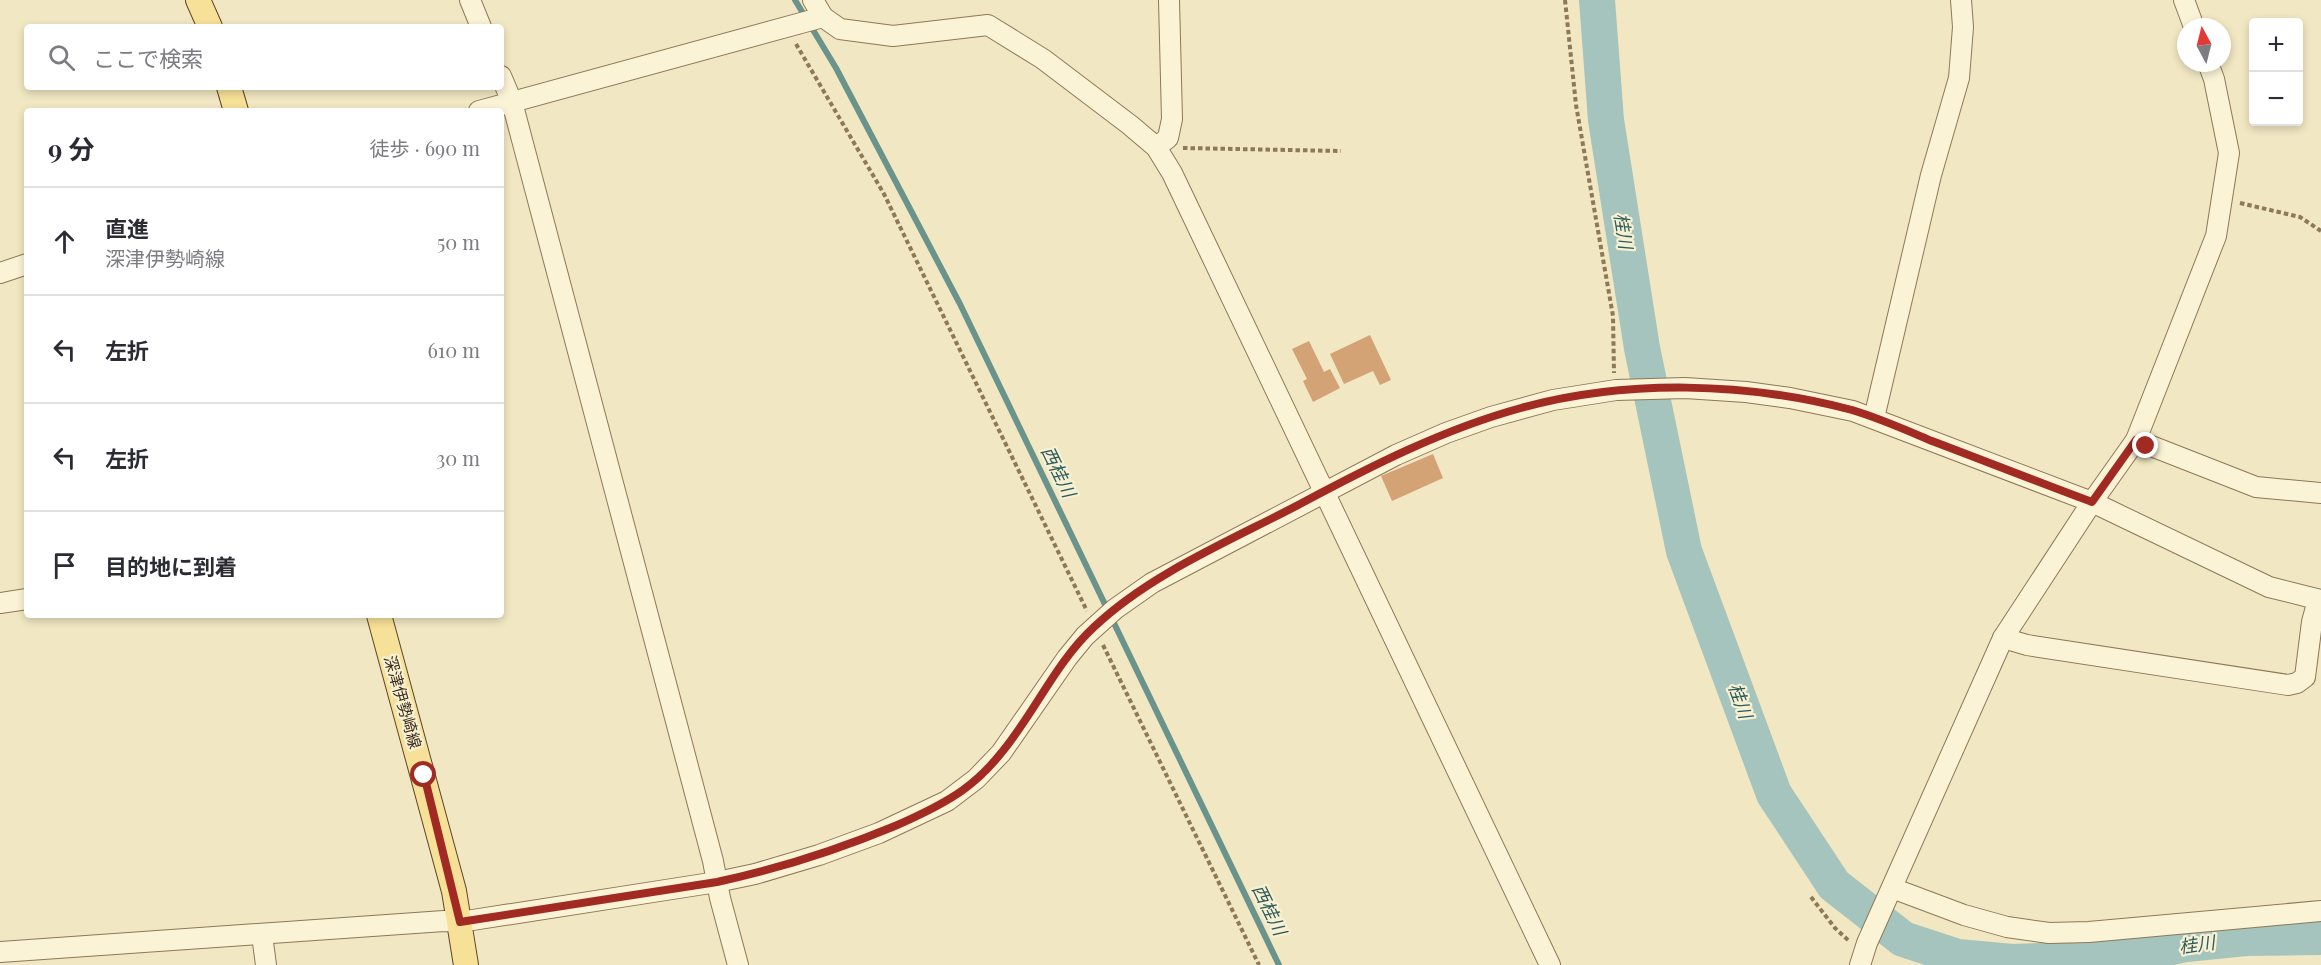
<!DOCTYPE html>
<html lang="ja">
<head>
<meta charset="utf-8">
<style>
  :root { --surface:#fff; --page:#f7f7f7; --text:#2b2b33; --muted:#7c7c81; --line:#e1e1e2 }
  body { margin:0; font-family:"Playfair Display","Noto Sans JP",serif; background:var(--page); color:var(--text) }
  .controls { position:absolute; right:18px; top:18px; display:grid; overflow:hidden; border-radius:6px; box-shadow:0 3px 9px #0003 }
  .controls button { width:54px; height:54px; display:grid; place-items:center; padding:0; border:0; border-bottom:2px solid var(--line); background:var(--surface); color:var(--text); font:30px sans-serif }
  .compass { position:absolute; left:2177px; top:18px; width:54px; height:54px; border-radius:50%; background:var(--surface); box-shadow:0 3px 9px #0003; rotate:353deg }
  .stop { position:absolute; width:18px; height:18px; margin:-14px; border:4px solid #a12b22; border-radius:50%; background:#fff }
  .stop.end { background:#a12b22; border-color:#fff; box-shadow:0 2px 6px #0008 }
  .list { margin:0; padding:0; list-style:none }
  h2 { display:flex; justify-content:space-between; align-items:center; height:78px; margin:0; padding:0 24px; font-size:26px }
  h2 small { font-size:20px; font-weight:400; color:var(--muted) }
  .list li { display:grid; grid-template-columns:39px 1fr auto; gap:18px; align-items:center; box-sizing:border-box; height:108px; padding:0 24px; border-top:2px solid var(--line) }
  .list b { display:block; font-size:22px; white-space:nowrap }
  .list p { margin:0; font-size:20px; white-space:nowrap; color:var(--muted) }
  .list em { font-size:20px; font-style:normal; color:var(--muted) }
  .icon { flex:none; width:33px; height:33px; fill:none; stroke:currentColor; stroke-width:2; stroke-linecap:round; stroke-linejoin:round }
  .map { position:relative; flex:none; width:2321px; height:965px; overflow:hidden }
  .search { position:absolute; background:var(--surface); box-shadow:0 3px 9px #0003; left:24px; top:24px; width:480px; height:66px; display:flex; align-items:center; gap:15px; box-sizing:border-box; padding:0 21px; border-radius:6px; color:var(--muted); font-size:22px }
  .panel { position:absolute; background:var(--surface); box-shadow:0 3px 9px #0003; left:24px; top:108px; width:480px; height:510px; border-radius:6px }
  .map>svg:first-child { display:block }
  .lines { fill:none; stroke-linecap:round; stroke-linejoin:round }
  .stream { stroke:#6a938c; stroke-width:6 }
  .river { stroke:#a5c4bd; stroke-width:36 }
  .building { fill:#d3a275 }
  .minor-casing { stroke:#8d7857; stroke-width:22 }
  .major-casing { stroke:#5a452c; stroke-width:26 }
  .path { stroke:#8d7857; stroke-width:4; stroke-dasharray:4.5 3; stroke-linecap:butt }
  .minor { stroke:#fbf3d6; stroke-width:20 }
  .major { stroke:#f7e097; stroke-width:24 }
  .route { stroke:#a12b22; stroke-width:8 }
  .labels { text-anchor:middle; stroke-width:4.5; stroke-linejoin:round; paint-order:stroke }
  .street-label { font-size:16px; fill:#3b2e1d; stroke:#f8f0d2 }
  .water-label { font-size:18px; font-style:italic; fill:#2b5c5c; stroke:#f8f0d2 }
</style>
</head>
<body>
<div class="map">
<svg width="2321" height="965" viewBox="0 0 2321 965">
  <rect width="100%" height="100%" fill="#f1e7c2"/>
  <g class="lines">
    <path class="stream" d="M795,0L836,68L960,304L1279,965"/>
    <path class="river" d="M1597,0L1606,120L1642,348L1684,551L1774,794L1834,885L1903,939L1958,957L2012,962L2094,959L2130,956L2186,944L2246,938L2321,937"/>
  </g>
  <g class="building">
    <path d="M1370,335L1391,380L1380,385L1373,371L1344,384L1330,354Z"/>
    <path d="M1309,341L1324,372L1330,369L1340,388L1313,402L1303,381L1307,379L1292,349Z"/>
    <path d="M1433,454L1443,478L1392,501L1381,476Z"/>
  </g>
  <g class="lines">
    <g class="minor-casing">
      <g id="minor">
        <path d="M470,0L481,27"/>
        <path d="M813,0L823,17"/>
        <path d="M2184,0L2194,27"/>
        <path d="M501,76L512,102L713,861L720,898L738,965"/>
        <path d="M479,111L823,17L840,29L893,36L988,25L1043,59L1130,125L1156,147L1172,173L1550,965"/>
        <path d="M1156,147L1168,138L1172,119L1169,0"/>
        <path d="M0,273L27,264"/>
        <path d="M1874,418L1931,175L1959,78L1963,27L1961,0"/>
        <path d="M2136,440L2256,487L2321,493"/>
        <path d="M0,603L27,599"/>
        <path d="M2003,638L2027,645L2288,685L2297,683L2305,677L2312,622L2318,600"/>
        <path d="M1892,888L1964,915L2007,927L2049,933L2089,932L2321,911"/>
        <path d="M262,935L266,965"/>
        <path d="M0,952L444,921L460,922L717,882L755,874L819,855L879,833L947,801L976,779L1001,753L1067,658L1085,636L1115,609L1152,583L1396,455L1446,433L1491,417L1553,400L1616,390L1685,388L1746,392L1790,398L1853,411L2092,502L2269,587L2321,600"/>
        <path d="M1860,965L1867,943L2003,638L2092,502L2136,440L2216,236L2229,153L2214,79L2208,63"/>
      </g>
    </g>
    <g class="major-casing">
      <g id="major">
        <path d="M198,0L210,27"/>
        <path d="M229,87L236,111"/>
        <path d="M379,615L454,891L466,965"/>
      </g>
    </g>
    <g class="path">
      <path d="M1565,0L1576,105L1613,316L1614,373"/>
      <path d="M796,44L884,194L1087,611"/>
      <path d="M1183,148L1341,151"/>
      <path d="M2240,203L2300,217L2321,231"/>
      <path d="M1103,645L1259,965"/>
      <path d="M1811,897L1835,928L1849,941"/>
    </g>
    <use href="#minor" class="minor"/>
    <use href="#major" class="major"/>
  </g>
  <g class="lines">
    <path class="route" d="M424,775L460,922L717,882C778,869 837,850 895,826C918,816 942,805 963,790C978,779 991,766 1002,752C1035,712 1056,662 1094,627C1151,573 1232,540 1300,504C1371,466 1444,429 1521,408C1627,379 1746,382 1852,410C1879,418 1906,430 1932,441C1985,461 2038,482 2092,502L2136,440L2146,446"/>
  </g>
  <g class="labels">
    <g class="street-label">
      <text transform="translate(403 702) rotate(74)" y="6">深津伊勢崎線</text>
    </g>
    <g class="water-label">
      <text transform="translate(1623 231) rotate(81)" y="6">桂川</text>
      <text transform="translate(1058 472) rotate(64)" y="6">西桂川</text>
      <text transform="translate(1740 701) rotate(70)" y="6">桂川</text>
      <text transform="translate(1269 910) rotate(64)" y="6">西桂川</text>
      <text transform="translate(2197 945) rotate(-8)" y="6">桂川</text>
    </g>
  </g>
</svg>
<div class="controls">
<button>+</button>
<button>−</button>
</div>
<svg class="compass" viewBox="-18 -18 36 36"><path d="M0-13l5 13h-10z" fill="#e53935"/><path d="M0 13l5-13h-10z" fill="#7c7c81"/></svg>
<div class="stop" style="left:424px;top:775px"></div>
<div class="stop end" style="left:2146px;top:446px"></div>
<div class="search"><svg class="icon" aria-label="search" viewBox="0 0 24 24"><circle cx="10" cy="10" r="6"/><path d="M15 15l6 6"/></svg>ここで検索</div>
<section class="panel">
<h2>9 分<small>徒歩 · 690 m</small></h2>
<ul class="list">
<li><svg class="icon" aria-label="ahead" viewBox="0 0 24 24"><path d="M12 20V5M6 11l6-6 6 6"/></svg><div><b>直進</b><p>深津伊勢崎線</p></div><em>50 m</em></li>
<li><svg class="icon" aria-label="left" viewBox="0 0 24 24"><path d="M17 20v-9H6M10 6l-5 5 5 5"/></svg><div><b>左折</b></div><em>610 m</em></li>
<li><svg class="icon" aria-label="left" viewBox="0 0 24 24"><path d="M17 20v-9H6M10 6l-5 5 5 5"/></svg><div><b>左折</b></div><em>30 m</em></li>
<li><svg class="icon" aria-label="arrive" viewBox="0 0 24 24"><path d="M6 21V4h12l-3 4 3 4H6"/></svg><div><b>目的地に到着</b></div></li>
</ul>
</section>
</div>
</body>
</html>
